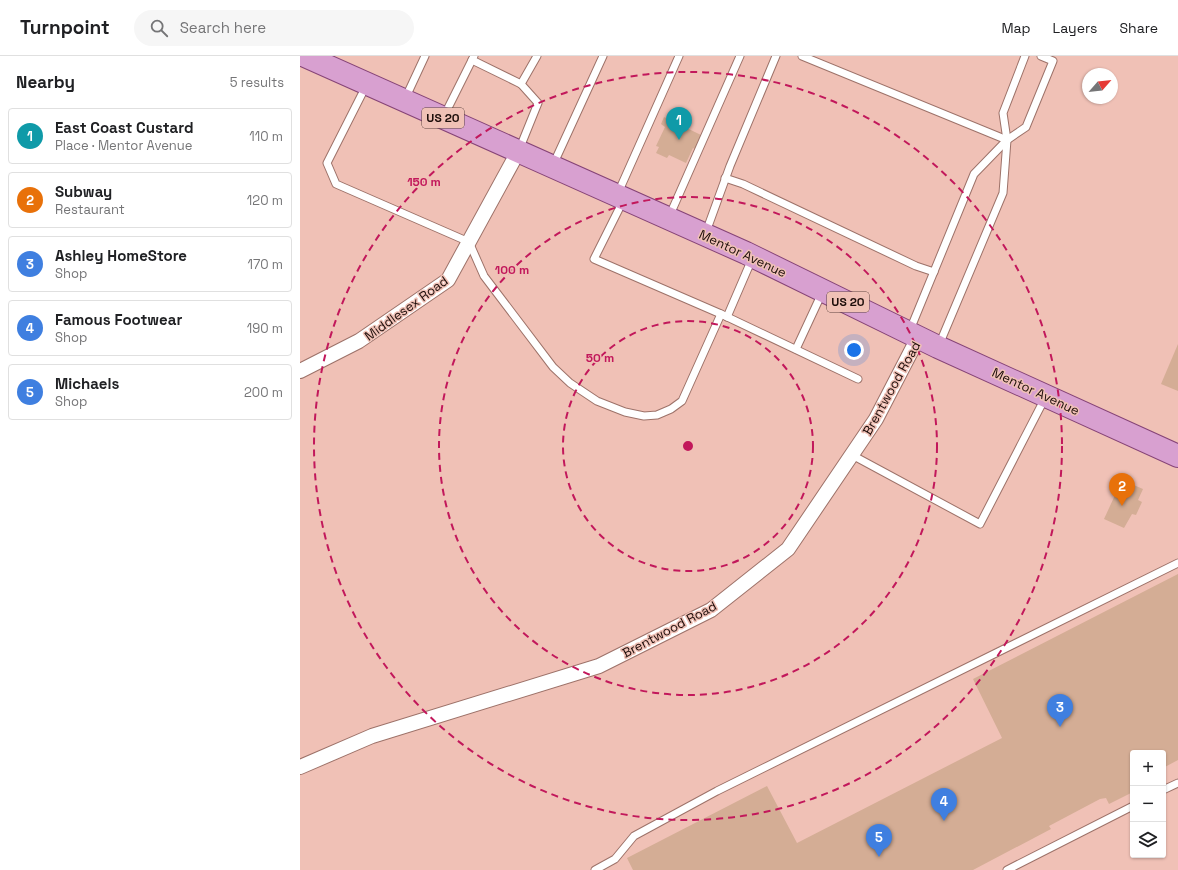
<!DOCTYPE html>
<html lang="en">
<head>
<meta charset="utf-8">
<style>
  :root { --surface:#fff; --page:#f6f6f6; --text:#202124; --muted:#757577; --line:#e0e0e0; --accent:#1c6573 }
  body { margin:0; font-family:"Space Grotesk",sans-serif; background:var(--page); color:var(--text) }
  .controls { position:absolute; right:12px; bottom:12px; display:grid; overflow:hidden; border-radius:4px; box-shadow:0 1px 3px #0004 }
  .controls button { width:36px; height:36px; display:grid; place-items:center; padding:0; border:0; border-bottom:1px solid var(--line); background:var(--surface); color:var(--text); font:20px sans-serif }
  .compass { position:absolute; left:782px; top:12px; width:36px; height:36px; border-radius:50%; background:var(--surface); box-shadow:0 1px 3px #0004; rotate:62deg }
  .you { position:absolute; left:554px; top:294px; width:14px; height:14px; margin:-10px; border:3px solid #fff; border-radius:50%; background:#1a73e8; box-shadow:0 0 0 6px #1a73e833 }
  .badge { display:grid; place-items:center; width:26px; height:26px; border-radius:50%; background:var(--accent); color:#fff; font-size:13px; font-weight:700 }
  .pin { position:absolute; translate:-50% -33px; filter:drop-shadow(0 1px 2px #0008) }
  .pin::after { content:''; position:absolute; top:21px; width:14px; height:12px; background:inherit; clip-path:polygon(0 0,100% 0,50% 100%) }
  .list { margin:0; padding:0; list-style:none }
  h2 { display:flex; justify-content:space-between; align-items:center; height:52px; margin:0; padding:0 16px; font-size:17px }
  h2 small { font-size:13px; font-weight:400; color:var(--muted) }
  .list li { display:grid; grid-template-columns:26px 1fr auto; gap:12px; align-items:center; box-sizing:border-box; height:56px; margin:0 8px 8px; padding:0 8px; border:1px solid var(--line); border-radius:4px }
  .list b { display:block; font-size:15px; white-space:nowrap }
  .list p { margin:0; font-size:13px; white-space:nowrap; color:var(--muted) }
  .list em { font-size:13px; font-style:normal; color:var(--muted) }
  .icon { flex:none; width:22px; height:22px; fill:none; stroke:currentColor; stroke-width:2; stroke-linecap:round; stroke-linejoin:round }
  .map { position:relative; flex:none; width:878px; height:814px; overflow:hidden }
  header { display:flex; align-items:center; gap:24px; box-sizing:border-box; height:56px; padding:0 20px; background:var(--surface); border-bottom:1px solid var(--line) }
  header strong { font-size:19px }
  nav { display:flex; gap:22px; margin-inline-start:auto; font-size:14px }
  .search { width:280px; height:36px; background:var(--page); display:flex; align-items:center; gap:10px; box-sizing:border-box; padding:0 14px; border-radius:22px; color:var(--muted); font-size:15px }
  main { display:flex }
  aside { flex:1; background:var(--surface) }
  .map>svg:first-child { display:block }
  .building { fill:#d4ad95 }
  .lines { fill:none; stroke-linecap:round; stroke-linejoin:round }
  .lane-casing { stroke:#9d7269; stroke-width:9 }
  .street-casing { stroke:#9d7269; stroke-width:16 }
  .primary-casing { stroke:#864477; stroke-width:24 }
  .lane { stroke:#fff; stroke-width:7 }
  .street { stroke:#fff; stroke-width:14 }
  .primary { stroke:#d8a0d0; stroke-width:22 }
  .ring { fill:none; stroke:#c2185b; stroke-width:2; stroke-dasharray:7 5 }
  .labels { text-anchor:middle; stroke-width:3; stroke-linejoin:round; paint-order:stroke }
  .shield { fill:#f0c1b6; stroke:#5c433e; stroke-width:1 }
  .shield-label { font-size:12px; font-weight:bold; fill:#1d0d0a }
  .street-label { font-size:13px; fill:#1d0d0a; stroke:#f0c1b6 }
  .centre { fill:#c2185b; stroke:#f0c1b6; stroke-width:2 }
  .ring-label { font-size:12px; text-anchor:middle; font-weight:bold; fill:#c2185b; stroke:#f0c1b6; stroke-width:3; stroke-linejoin:round; paint-order:stroke }
</style>
</head>
<body>
<header>
<strong>Turnpoint</strong>
<div class="search"><svg class="icon" aria-label="search" viewBox="0 0 24 24"><circle cx="10" cy="10" r="6"/><path d="M15 15l6 6"/></svg>Search here</div>
<nav><a>Map</a><a>Layers</a><a>Share</a></nav>
</header>
<main>
<aside>
<h2>Nearby<small>5 results</small></h2>
<ul class="list">
<li><span class="badge" style="background:#0f9aa8">1</span><div><b>East Coast Custard</b><p>Place · Mentor Avenue</p></div><em>110 m</em></li>
<li><span class="badge" style="background:#e8710a">2</span><div><b>Subway</b><p>Restaurant</p></div><em>120 m</em></li>
<li><span class="badge" style="background:#3f7fe0">3</span><div><b>Ashley HomeStore</b><p>Shop</p></div><em>170 m</em></li>
<li><span class="badge" style="background:#3f7fe0">4</span><div><b>Famous Footwear</b><p>Shop</p></div><em>190 m</em></li>
<li><span class="badge" style="background:#3f7fe0">5</span><div><b>Michaels</b><p>Shop</p></div><em>200 m</em></li>
</ul>
</aside>
<div class="map">
<svg width="878" height="814" viewBox="0 0 878 814">
  <rect width="100%" height="100%" fill="#f0c1b6"/>
  <g class="building">
    <path d="M364,61L401,79L399,83L401,84L396,94L393,92L386,107L369,99L367,102L356,97L359,91L356,90L365,71L361,68Z"/>
    <path d="M878,288V335L861,328Z"/>
    <path d="M822,424L843,433L838,444L842,446L836,459L832,458L824,472L804,463Z"/>
    <path d="M878,518V704L863,712V697H833V736L809,748L806,742L800,743L749,770L751,773L673,814H333L327,802L467,730L497,787L702,682L673,623Z"/>
  </g>
  <g class="lines">
    <g class="lane-casing">
      <g id="lane">
        <path d="M502,0L707,84"/>
        <path d="M172,4L221,28"/>
        <path d="M66,30L27,107L36,128L169,186L184,220L253,311L270,327L297,345L325,356L344,360L357,359L371,353L382,345L421,258"/>
        <path d="M105,43L125,0"/>
        <path d="M144,60L174,0"/>
        <path d="M219,94L238,47L221,28L237,0"/>
        <path d="M253,109L303,0"/>
        <path d="M425,122L443,128L616,210L634,216"/>
        <path d="M318,137L379,0"/>
        <path d="M323,145L294,203L421,258L558,323"/>
        <path d="M369,161L440,0"/>
        <path d="M406,176L430,110L476,0"/>
        <path d="M427,261L452,203"/>
        <path d="M610,274L674,118L707,84L726,71L753,5L741,0"/>
        <path d="M639,289L703,137L707,84L703,57L725,0"/>
        <path d="M496,293L522,237"/>
        <path d="M552,399L680,468L745,342"/>
        <path d="M863,734L878,727"/>
        <path d="M295,814L315,803L334,780L417,735L878,507"/>
        <path d="M707,814L833,750"/>
      </g>
    </g>
    <g class="street-casing">
      <g id="street">
        <path d="M0,315L59,285L148,224L218,96"/>
        <path d="M0,711L72,680L299,610L411,554L488,493L576,363L619,280"/>
      </g>
    </g>
    <g class="primary-casing">
      <path id="primary" d="M5,0L446,197L638,291L878,400"/>
    </g>
    <use href="#lane" class="lane"/>
    <use href="#street" class="street"/>
    <use href="#primary" class="primary"/>
  </g>
  <g class="ring">
    <circle cx="388" cy="390" r="125"/>
    <circle cx="388" cy="390" r="249"/>
    <circle cx="388" cy="390" r="374"/>
  </g>
  <g class="labels">
    <g class="shield">
      <rect x="122" y="52" width="42" height="20" rx="3"/>
      <rect x="527" y="236" width="42" height="20" rx="3"/>
    </g>
    <g class="shield-label">
      <text x="143" y="66">US 20</text>
      <text x="548" y="250">US 20</text>
    </g>
    <g class="street-label">
      <text transform="translate(443 197) rotate(25)" y="5">Mentor Avenue</text>
      <text transform="translate(106 252) rotate(-36)" y="5">Middlesex Road</text>
      <text transform="translate(591 332) rotate(-61)" y="5">Brentwood Road</text>
      <text transform="translate(736 335) rotate(25)" y="5">Mentor Avenue</text>
      <text transform="translate(369 573) rotate(-28)" y="5">Brentwood Road</text>
    </g>
  </g>
  <circle cx="388" cy="390" r="6" class="centre"/>
  <g class="ring-label">
    <text x="124" y="130">150 m</text>
    <text x="212" y="218">100 m</text>
    <text x="300" y="306">50 m</text>
  </g>
</svg>
<div class="controls">
<button>+</button>
<button>−</button>
<button><svg class="icon" aria-label="layers" viewBox="0 0 24 24"><path d="M12 4l9 5-9 5-9-5zM3 14l9 5 9-5"/></svg></button>
</div>
<svg class="compass" viewBox="-18 -18 36 36"><path d="M0-13l5 13h-10z" fill="#e53935"/><path d="M0 13l5-13h-10z" fill="#757577"/></svg>
<div class="you"></div>
<div class="pin badge" style="left:379px;top:84px;background:#0f9aa8">1</div>
<div class="pin badge" style="left:822px;top:450px;background:#e8710a">2</div>
<div class="pin badge" style="left:760px;top:671px;background:#3f7fe0">3</div>
<div class="pin badge" style="left:644px;top:765px;background:#3f7fe0">4</div>
<div class="pin badge" style="left:579px;top:801px;background:#3f7fe0">5</div>
</div>
</main>
</body>
</html>
